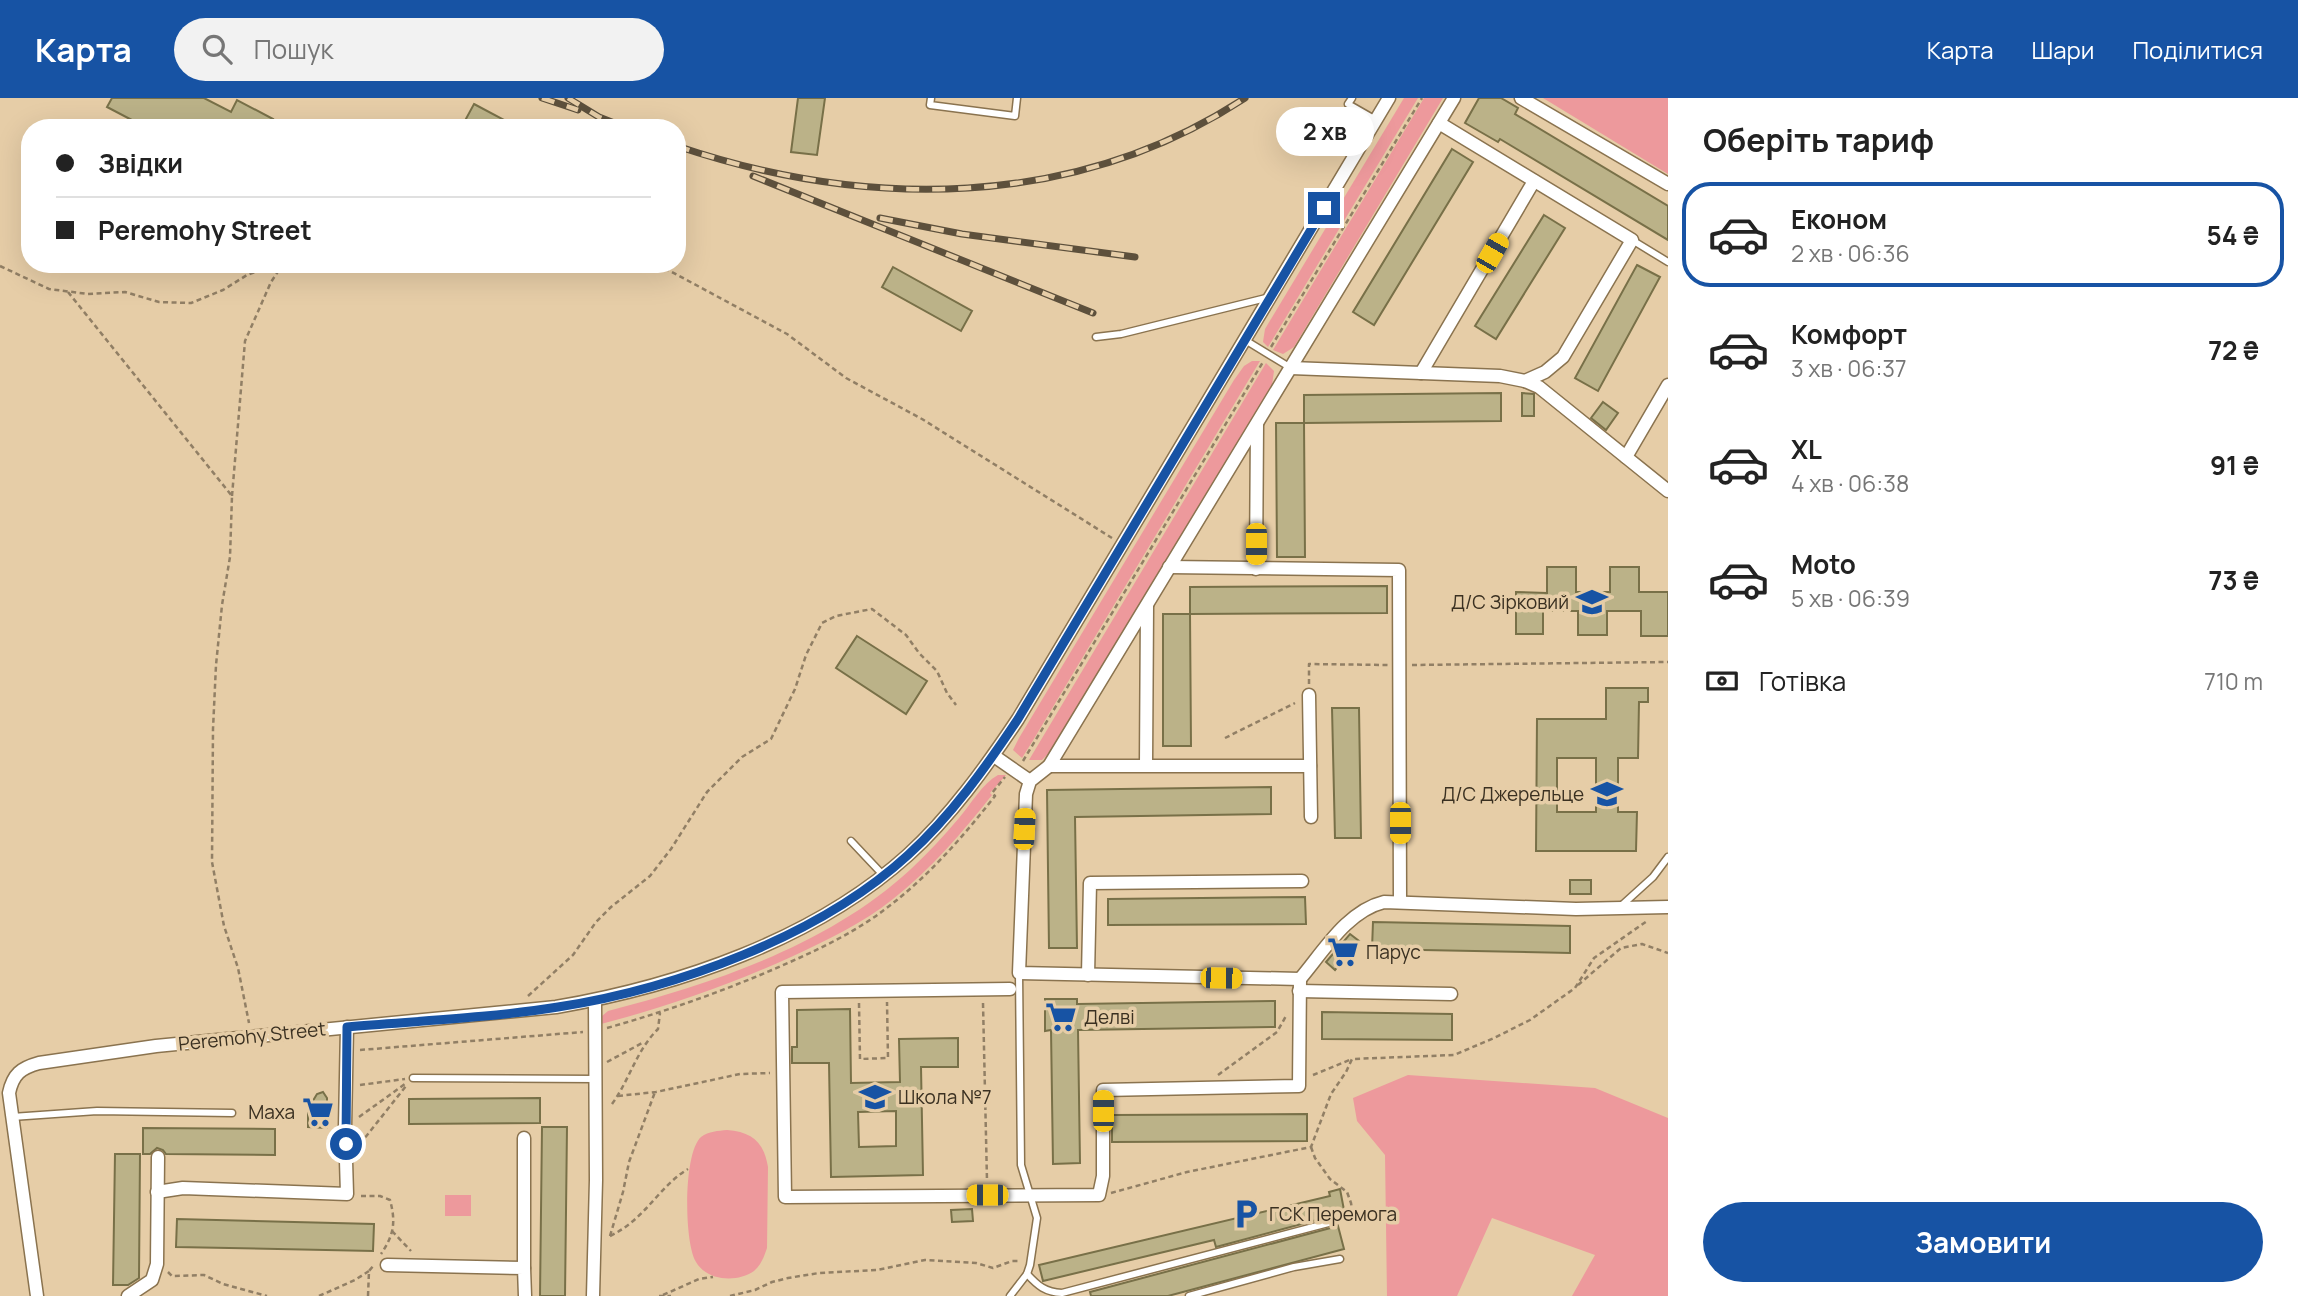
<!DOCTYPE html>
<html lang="uk">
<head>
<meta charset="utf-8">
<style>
	body { margin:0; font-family:Manrope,sans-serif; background:#f2f2f2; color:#222; height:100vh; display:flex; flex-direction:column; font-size:26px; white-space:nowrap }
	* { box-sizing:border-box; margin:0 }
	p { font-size:23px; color:#767676 }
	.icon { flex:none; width:38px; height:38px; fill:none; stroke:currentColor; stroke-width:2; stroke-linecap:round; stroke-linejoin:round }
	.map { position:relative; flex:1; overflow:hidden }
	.details { display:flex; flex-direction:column; background:#fff; width:630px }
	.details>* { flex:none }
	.top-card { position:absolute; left:21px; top:21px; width:665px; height:154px; border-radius:28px; box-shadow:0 7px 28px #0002; display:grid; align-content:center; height:154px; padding:0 35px; background:#fff }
	.end { position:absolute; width:32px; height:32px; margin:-16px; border:9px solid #1753a4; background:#fff; box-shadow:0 0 0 4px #fff }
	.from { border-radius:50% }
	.bubble { position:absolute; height:49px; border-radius:24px; background:#fff; box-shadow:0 7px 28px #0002; font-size:23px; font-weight:700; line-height:49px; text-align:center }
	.car { position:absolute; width:21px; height:42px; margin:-21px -10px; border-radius:9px; box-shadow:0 0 5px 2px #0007; background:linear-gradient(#f5c518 24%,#345 0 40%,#f5c518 0 76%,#345 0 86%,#f5c518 0) }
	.top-card b { display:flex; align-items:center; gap:24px; height:66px; font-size:26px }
	.top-card b+b { border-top:2px solid #e0e0e0 }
	.top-card i { width:18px; height:18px; background:#222 }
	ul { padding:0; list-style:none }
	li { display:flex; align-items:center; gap:21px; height:105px; margin:0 14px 10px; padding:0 21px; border:4px solid transparent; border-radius:28px }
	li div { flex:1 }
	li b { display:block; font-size:26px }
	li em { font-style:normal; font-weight:700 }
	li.current { border-color:#1753a4 }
	li>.icon { width:63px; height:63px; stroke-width:1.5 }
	h2 { padding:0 35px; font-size:32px; line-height:84px }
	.pay { display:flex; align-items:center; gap:18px; height:77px; padding:0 35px; font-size:26px }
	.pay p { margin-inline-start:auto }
	.primary-button { display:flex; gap:14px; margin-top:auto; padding:14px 35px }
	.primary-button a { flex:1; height:80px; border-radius:42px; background:#1753a4; color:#fff; font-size:28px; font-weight:700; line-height:80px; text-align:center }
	header { display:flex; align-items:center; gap:42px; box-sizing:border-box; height:98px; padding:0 35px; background:#1753a4; color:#fff }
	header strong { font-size:33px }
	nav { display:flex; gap:38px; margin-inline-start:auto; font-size:24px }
	.search { width:490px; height:63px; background:#f2f2f2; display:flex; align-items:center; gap:18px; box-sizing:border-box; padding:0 24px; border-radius:38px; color:#767676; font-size:26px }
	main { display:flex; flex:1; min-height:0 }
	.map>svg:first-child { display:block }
	.green { fill:#ed999c }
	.building { fill:#bbb288; stroke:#787048; stroke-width:2; fill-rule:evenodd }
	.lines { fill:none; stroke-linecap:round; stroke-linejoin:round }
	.service-casing { stroke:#8a734f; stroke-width:9 }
	.minor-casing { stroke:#8a734f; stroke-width:15 }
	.path { stroke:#917f65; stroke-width:2.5; stroke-dasharray:5 3.5; stroke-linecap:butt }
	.service { stroke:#fff; stroke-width:6 }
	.minor { stroke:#fff; stroke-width:12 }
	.rail-casing { stroke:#5d503c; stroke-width:7 }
	.rail { stroke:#e6cda7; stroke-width:4.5; stroke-dasharray:13; stroke-linecap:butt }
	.route { stroke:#1753a4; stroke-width:9 }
	.labels { text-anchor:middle; stroke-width:7; stroke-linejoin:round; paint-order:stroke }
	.poi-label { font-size:19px; fill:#3a3021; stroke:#e6cda7; text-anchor:start }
	.street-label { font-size:19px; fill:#3a3021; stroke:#e6cda7 }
</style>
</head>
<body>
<header>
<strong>Карта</strong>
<div class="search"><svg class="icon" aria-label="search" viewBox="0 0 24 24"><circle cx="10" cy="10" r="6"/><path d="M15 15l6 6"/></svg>Пошук</div>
<nav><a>Карта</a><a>Шари</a><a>Поділитися</a></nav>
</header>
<main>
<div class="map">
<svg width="1668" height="1198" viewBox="0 0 1668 1198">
	<rect width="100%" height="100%" fill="#e6cda7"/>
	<g class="green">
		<path d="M1404,0H1418L1268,249L1263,244L1265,231Z"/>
		<path d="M1424,0H1443L1294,249L1283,256L1273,252Z"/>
		<path d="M1543,0H1668V76Z"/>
		<path d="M1252,263H1260L1032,644L1022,660L1013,652L1019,640L1234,282L1244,268Z"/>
		<path d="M1266,265L1274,273L1272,287L1051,653L1042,662H1029Z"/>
		<path d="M998,677H1006L990,695L992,697C962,735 931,771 893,801C862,826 827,842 791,859C729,887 667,909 601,926L602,918L608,913C714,885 829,847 911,771C928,755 944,738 959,720C971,706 982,686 998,677Z"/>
		<path d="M1408,977L1595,990L1668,1020V1198H1572L1595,1157L1492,1120L1457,1198H1387L1385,1057L1357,1023L1353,1000Z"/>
		<path d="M727,1032C752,1034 764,1044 768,1069L767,1150C764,1159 761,1167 754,1173C737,1185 707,1183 696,1164C684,1145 683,1055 701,1039C709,1033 718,1033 727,1032Z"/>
		<rect x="445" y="1097" width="26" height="21"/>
	</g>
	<g class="building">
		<path d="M112,0H204L231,14L237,2L273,21L268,30H147L107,9Z"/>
		<path d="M798,0H825L817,57L791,54Z"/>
		<path d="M1479,0H1501L1518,10L1515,16L1668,108V142L1500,41L1498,44L1465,25Z"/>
		<path d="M474,6L519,30H461Z"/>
		<path d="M1452,51L1473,64L1374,227L1353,214Z"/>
		<path d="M1544,117L1565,130L1496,241L1475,228Z"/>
		<path d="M1637,167L1660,179L1598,293L1575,280Z"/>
		<path d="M893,169L972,213L961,233L882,189Z"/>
		<path d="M1501,295V323L1304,325V297Z"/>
		<path d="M1522,295L1534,296V318H1522Z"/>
		<path d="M1603,304L1618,315L1606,332L1591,320Z"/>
		<path d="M1276,325H1304L1305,459H1277Z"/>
		<path d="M1547,469H1576V494H1610V469H1639V494H1668V538H1641V513H1607V537H1578V513H1543V536H1516V494L1547,495Z"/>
		<path d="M1387,488V515L1190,516V489Z"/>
		<path d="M1163,516H1190L1191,648H1163Z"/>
		<path d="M857,538L927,583L906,616L836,570Z"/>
		<path d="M1606,590H1648V604H1639L1638,660H1618V714H1637L1636,753H1536L1537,621H1606ZM1557,660H1596V714H1557Z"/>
		<path d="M1332,610H1359L1361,740H1335Z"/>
		<path d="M1271,689V716L1075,719L1077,850H1049L1047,692Z"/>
		<rect x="1570" y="782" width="21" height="14"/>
		<path d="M1305,799L1306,826L1108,827V801Z"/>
		<path d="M1373,824L1570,828V855L1372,851Z"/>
		<path d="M1350,836L1359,843L1335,872L1326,864Z"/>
		<path d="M1045,901H1077V906L1275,903V929L1078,932L1080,1065L1053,1066L1051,932L1045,933Z"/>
		<path d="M850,911L851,985L900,984L899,941L958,940V969H921L923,1077L831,1079L829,965H792V949H797V912ZM896,1013V1048L859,1049L858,1014Z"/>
		<path d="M1322,914L1452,916V942L1322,941Z"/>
		<path d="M323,994L327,1000V1030L308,1029V1006H311L317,996Z"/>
		<path d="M540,1000V1025L409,1026V1001Z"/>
		<path d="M1307,1016V1043L1112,1044V1017Z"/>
		<path d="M542,1029H567L565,1198H540Z"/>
		<path d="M143,1030L275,1031V1057L166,1056L163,1052L157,1050L150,1056H143Z"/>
		<path d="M115,1056H140L139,1180L128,1187H113Z"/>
		<path d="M1340,1091L1344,1112L1334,1114L1335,1117L1216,1149L1214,1142L1043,1183L1039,1167L1330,1098L1329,1094Z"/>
		<path d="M972,1111L973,1123L952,1124L951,1112Z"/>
		<path d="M177,1121L374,1126L373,1153L176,1149Z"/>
		<path d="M1338,1128L1344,1151L1168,1198H1091L1090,1194Z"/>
	</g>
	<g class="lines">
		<defs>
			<g id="service">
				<path d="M931,0L930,7L1015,18L1017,0"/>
				<path d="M1352,0L1348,6L1376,22"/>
				<path d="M1632,142L1668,164"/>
				<path d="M1096,239L1121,236L1270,199"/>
				<path d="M1245,242L1291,270"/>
				<path d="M851,743L884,778"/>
				<path d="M1621,808L1653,779L1668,759"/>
				<path d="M413,980L596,981"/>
				<path d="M12,1019L97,1013L232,1015"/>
				<path d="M1027,1176C1038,1188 1045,1194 1062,1195L1336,1123"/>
				<path d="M1010,1198L1027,1176L1030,1167L1037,1120L1021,1067L1019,875"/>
				<path d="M1189,1198L1294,1169L1340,1161"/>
			</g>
			<g id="minor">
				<path d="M1454,0L1049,668L1030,683L1026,696L1019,875L1300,881C1323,854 1347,813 1384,804L1576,811L1668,809"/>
				<path d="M1521,0L1668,86"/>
				<path d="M1439,25L1632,142L1563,259L1545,274L1525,283"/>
				<path d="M1291,270L1500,278L1525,283L1539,289L1668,393"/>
				<path d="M1421,275L1534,83"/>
				<path d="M1626,359L1668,287"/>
				<path d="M1169,469L1399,472L1400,804"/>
				<path d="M1256,471L1257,326"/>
				<path d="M1309,597L1311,719"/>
				<path d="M994,658L1030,683"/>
				<path d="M1146,667L1147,508"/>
				<path d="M1049,668H1310"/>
				<path d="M1088,877L1090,785L1302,783"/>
				<path d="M1010,891L782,894L785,1099L1099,1097L1103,1078V992L1299,988L1300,881"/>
				<path d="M1299,893L1451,896"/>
				<path d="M524,1040V1170"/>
				<path d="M157,1094L183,1090L347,1096L345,1029L347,929"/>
				<path d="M387,1167L524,1170L525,1198"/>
				<path d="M37,1198L9,995C13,976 21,970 39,965L156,948L556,909C678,888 814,842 908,757C950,719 986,669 1018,621L1389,0"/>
				<path d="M128,1198L152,1182L157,1166L158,1059"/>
				<path d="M593,1198L596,1082L595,903"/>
			</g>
		</defs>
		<use href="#service" class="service-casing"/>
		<use href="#minor" class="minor-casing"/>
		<g class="path">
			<path d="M657,166L787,236L846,280L922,321L1112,440"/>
			<path d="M0,168L49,191L88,196L125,194L159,204L191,205L223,192L247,177L278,166"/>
			<path d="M68,194L232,398L230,459L222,507L216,567L213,631L212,764L224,828L238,870L249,925"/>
			<path d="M1271,249L1422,0"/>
			<path d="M232,398L245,243L271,184L283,166"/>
			<path d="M1412,567L1668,564"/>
			<path d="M1309,586V566L1388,567"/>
			<path d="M1225,640L1295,605"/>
			<path d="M1023,663L1263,264"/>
			<path d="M1578,887L1621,850L1642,846L1668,855"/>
			<path d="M528,898L573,857L596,824L611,809L650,778L671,751L707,694L742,659L771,641L795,591L806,557L822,525L836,518L872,511L906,537L919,555L937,573L947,595L956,607"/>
			<path d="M859,905L860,961L888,960L887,904"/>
			<path d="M983,905L987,1083"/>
			<path d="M607,930C664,914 718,895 772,872C811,855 851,837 884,812C927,780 962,740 995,698L992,695L1005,679"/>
			<path d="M360,952L583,934"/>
			<path d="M607,964L644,944"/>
			<path d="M1218,977L1277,934L1286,918"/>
			<path d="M1313,977L1352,961"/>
			<path d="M360,987L405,981"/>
			<path d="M618,998L656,994L740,976L770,975"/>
			<path d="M612,1006C630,981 636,953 658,931L660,915"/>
			<path d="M359,1019L405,986"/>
			<path d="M360,1046L406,988"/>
			<path d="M1311,1049L1315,1060L1330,1081L1347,1094L1351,1105L1353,1118L1345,1120"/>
			<path d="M1111,1095L1187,1074L1311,1049L1331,996L1346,974L1352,961L1454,957L1494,940L1530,922L1575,890L1594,860L1647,823"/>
			<path d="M361,1098H380L390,1102C396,1124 394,1137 381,1156"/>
			<path d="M392,1133L411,1153"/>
			<path d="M610,1138L623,1094L629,1064L655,994"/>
			<path d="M610,1138C646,1121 658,1089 688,1071"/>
			<path d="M168,1174L172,1178L204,1177L223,1186L267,1198"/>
			<path d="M663,1197L699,1181L713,1179"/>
			<path d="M319,1198L355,1182L369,1173"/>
			<path d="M368,1198L369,1173L374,1167"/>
			<path d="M659,1198H671"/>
			<path d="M730,1198L755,1192L772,1184L788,1180L819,1175L877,1172L925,1162L976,1165L993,1170L1012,1163H1020"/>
		</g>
		<use href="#service" class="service"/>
		<use href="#minor" class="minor"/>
		<defs>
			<g id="rail">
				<path d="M542,0L578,12"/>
				<path d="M568,0L599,19L627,30"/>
				<path d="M677,48C866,112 1074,112 1245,0"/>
				<path d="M753,78L1093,215"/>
				<path d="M880,120L962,136L1135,159"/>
			</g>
		</defs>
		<use href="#rail" class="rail-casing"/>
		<use href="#rail" class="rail"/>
	</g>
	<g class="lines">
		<path class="route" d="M346,1046L347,929C417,923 489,920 558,909C675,891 820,838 908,757C951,718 986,669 1018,621L1324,110"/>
	</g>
	<defs>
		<symbol id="school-bare" viewBox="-9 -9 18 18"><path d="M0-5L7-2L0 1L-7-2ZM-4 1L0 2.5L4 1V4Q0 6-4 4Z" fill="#1753a4" stroke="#e6cda7" stroke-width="2.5" paint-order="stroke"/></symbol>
		<symbol id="supermarket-bare" viewBox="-9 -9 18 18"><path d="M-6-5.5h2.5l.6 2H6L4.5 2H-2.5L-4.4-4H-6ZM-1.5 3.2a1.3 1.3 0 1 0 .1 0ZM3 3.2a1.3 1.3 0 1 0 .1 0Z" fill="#1753a4" stroke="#e6cda7" stroke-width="2.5" paint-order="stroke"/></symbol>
		<symbol id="parking-bare" viewBox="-9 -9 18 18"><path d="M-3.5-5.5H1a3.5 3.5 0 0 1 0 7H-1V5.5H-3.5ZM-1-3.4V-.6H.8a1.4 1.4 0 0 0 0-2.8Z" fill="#1753a4" stroke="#e6cda7" stroke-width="2.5" paint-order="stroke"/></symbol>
	</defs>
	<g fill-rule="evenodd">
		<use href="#school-bare" x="1570" y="482" width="44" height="44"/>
		<use href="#school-bare" x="1585" y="674" width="44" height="44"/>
		<use href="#supermarket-bare" x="1321" y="832" width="44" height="44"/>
		<use href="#supermarket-bare" x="1039" y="897" width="44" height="44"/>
		<use href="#school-bare" x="853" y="977" width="44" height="44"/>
		<use href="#supermarket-bare" x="296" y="992" width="44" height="44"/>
		<use href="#parking-bare" x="1224" y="1094" width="44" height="44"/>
	</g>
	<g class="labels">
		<g class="poi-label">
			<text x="1569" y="511" text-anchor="end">Д/С Зірковий</text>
			<text x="1584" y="703" text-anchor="end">Д/С Джерельце</text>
			<text x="1366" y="861">Парус</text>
			<text x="1084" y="926">Делві</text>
			<text x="898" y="1006">Школа №7</text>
			<text x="295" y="1021" text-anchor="end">Маха</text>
			<text x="1269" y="1123">ГСК Перемога</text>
		</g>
		<g class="street-label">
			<text transform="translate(252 938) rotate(-6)" y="7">Peremohy Street</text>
		</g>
	</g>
</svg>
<i class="end from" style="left:346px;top:1046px"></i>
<i class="end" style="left:1324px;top:110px"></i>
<div class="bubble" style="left:1276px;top:9px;width:98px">2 хв</div>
<i class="car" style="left:1492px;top:155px;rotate:30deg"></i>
<i class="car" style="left:1256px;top:446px;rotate:180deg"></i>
<i class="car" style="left:1400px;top:725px;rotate:180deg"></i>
<i class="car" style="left:1024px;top:731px;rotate:3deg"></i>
<i class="car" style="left:1221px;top:880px;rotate:91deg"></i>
<i class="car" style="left:1103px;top:1013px;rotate:0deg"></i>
<i class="car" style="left:987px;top:1097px;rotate:270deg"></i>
<div class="top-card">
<b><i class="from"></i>Звідки</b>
<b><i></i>Peremohy Street</b>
</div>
</div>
<section class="details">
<h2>Оберіть тариф</h2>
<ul>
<li class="current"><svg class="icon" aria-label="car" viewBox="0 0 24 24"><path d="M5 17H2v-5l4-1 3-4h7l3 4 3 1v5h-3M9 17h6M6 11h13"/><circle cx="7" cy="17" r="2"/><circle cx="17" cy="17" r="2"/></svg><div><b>Економ</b><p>2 хв · 06:36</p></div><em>54 ₴</em></li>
<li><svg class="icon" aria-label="car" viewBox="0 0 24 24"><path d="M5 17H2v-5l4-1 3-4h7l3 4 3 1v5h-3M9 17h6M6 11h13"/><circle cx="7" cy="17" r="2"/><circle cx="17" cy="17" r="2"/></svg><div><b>Комфорт</b><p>3 хв · 06:37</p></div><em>72 ₴</em></li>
<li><svg class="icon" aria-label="car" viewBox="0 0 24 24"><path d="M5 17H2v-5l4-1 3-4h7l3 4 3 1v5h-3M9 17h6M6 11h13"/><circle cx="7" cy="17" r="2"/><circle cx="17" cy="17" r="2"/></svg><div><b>XL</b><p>4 хв · 06:38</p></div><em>91 ₴</em></li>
<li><svg class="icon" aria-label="car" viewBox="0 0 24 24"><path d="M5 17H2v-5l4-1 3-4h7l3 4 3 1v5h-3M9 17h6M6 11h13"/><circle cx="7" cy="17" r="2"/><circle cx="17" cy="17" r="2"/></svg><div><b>Moto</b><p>5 хв · 06:39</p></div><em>73 ₴</em></li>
</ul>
<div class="pay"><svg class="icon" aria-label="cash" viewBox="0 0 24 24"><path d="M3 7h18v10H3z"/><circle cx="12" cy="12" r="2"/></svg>Готівка<p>710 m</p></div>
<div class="primary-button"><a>Замовити</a></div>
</section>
</main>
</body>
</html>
